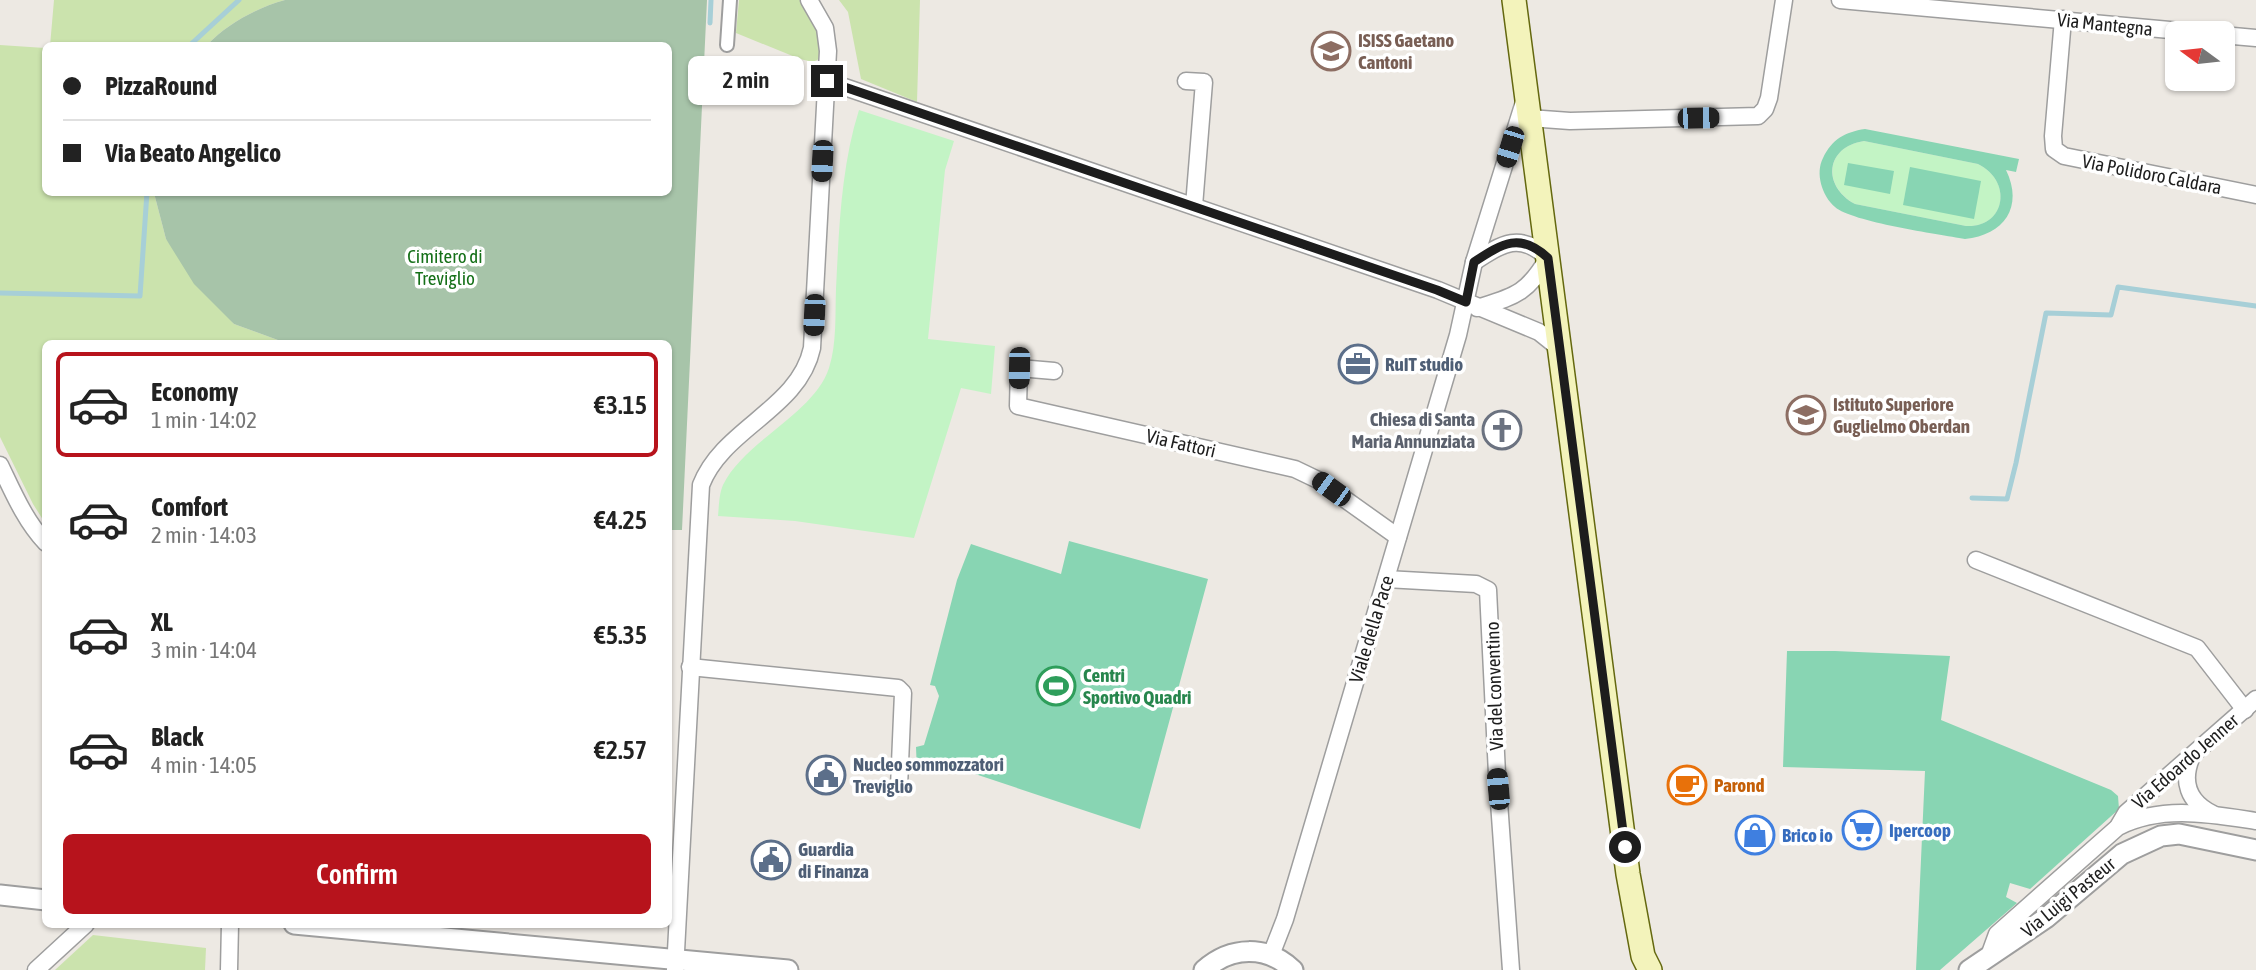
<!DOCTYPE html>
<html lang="en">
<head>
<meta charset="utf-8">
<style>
	body { margin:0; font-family:"Asap Condensed",sans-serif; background:#f2f2f2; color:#222; height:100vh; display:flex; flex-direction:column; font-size:26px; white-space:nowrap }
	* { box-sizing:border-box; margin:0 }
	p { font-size:23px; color:#767676 }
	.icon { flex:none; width:38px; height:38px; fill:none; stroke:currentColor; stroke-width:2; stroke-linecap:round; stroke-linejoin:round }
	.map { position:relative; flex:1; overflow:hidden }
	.panel { position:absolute; left:42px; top:340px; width:630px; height:588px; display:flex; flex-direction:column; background:#fff; border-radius:10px; box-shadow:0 2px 5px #0004 }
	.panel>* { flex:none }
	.banner { position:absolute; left:42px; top:42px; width:630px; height:154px; border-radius:10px; box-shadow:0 2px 5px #0004; display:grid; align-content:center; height:154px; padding:0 21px; background:#fff }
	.needle { width:46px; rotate:285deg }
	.controls { position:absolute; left:2165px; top:21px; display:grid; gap:14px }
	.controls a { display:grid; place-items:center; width:70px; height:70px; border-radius:10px; background:#fff; box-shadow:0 2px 5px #0004; font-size:35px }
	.end { position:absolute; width:32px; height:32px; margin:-16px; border:9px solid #1d1d1d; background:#fff; box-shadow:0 0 0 4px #fff }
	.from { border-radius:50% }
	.bubble { position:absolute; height:49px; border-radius:10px; background:#fff; box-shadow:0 2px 5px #0004; font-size:23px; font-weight:600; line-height:49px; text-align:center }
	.car { position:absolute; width:21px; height:42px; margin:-21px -10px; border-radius:9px; box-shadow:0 0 5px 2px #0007; background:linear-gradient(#222 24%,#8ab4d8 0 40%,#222 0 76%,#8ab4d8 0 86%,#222 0) }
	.banner b { display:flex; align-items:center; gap:24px; height:66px; font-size:26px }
	.banner b+b { border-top:2px solid #e0e0e0 }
	.banner i { width:18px; height:18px; background:#222 }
	ul { padding:12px 0 0; list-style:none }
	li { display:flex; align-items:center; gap:21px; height:105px; margin:0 14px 10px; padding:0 7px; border:4px solid transparent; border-radius:10px }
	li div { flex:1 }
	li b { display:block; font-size:26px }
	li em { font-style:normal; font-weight:600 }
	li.on { border-color:#b7131c }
	li>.icon { width:63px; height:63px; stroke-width:1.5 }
	.button { display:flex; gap:14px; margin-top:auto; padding:14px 21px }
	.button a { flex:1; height:80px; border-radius:10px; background:#b7131c; color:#fff; font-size:28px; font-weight:600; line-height:80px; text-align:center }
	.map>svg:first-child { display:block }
	.grass { fill:#cbe3ad }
	.cemetery { fill:#a7c4a9 }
	.park { fill:#c3f4c5 }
	.pitch { fill:#88d5b3; fill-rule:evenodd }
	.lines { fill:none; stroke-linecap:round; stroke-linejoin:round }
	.stream { stroke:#a7cfd7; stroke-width:5 }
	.pedestrian-casing { stroke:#9e9e9e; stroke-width:16 }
	.minor-casing { stroke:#9e9e9e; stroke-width:19 }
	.tertiary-casing { stroke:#9e9e9e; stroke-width:23 }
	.secondary-casing { stroke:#64680f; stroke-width:26 }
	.pedestrian { stroke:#fff; stroke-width:12 }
	.minor { stroke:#fff; stroke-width:16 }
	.tertiary { stroke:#fff; stroke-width:19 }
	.secondary { stroke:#f3f3bb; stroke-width:23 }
	.route { stroke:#1d1d1d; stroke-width:9 }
	.labels { text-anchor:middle; stroke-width:7; stroke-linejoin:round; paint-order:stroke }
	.street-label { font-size:19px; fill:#1d1d1d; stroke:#fff }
	.education-label { font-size:19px; font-weight:bold; fill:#785e54; stroke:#fff; text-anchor:start }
	.park-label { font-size:19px; fill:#157018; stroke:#fff }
	.service-label { font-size:19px; font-weight:bold; fill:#4e5e75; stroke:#fff; text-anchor:start }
	.worship-label { font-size:19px; font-weight:bold; fill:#5b616d; stroke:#fff; text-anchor:end }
	.leisure-label { font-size:19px; font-weight:bold; fill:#27864d; stroke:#fff; text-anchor:start }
	.food-label { font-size:19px; font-weight:bold; fill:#c56008; stroke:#fff; text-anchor:start }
	.shop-label { font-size:19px; font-weight:bold; fill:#366cbe; stroke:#fff; text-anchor:start }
</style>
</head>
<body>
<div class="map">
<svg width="2256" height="970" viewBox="0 0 2256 970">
	<rect width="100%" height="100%" fill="#ede9e3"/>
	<g class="grass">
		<path d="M54,0H285C256,8 227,24 207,45L50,46Z"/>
		<path d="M739,0H801L818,21L821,58L813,62L800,59L736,33Z"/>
		<path d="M839,0H920L917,102L861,79L848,12Z"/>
		<path d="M0,45L45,48L46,192L154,193L166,239L234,324L286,343H46L45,523L33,504L0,437Z"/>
		<path d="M93,935L206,948L205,970H55Z"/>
	</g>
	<path class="cemetery" d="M285,0H707L682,530H669L668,343H286L234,324L194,284L166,239L154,193L668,192V46L207,45C227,24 256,8 285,0Z"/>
	<g class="park">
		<path d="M859,110L954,141L945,170L928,339L995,346L991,394L961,388L914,538L795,521L718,516C719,506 719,494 723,485C744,441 814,414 829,368C837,343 835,314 836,289C839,229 841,167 859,110Z"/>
		<path d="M1864,141L1978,164C2013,181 2006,228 1966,226L1855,204C1822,186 1825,147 1864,141Z"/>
	</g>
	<g class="pitch">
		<path d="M1865,129L2019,159L2016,172L2006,170C2024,207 2004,235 1965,239C1938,234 1852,222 1835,207C1822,196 1815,173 1823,158C1832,139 1845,132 1865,129ZM1864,141L1978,164C2013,181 2006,228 1966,226L1855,204C1822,186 1825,147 1864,141Z"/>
		<path d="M1848,163L1894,171L1890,194L1844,185Z"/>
		<path d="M1910,167L1981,181L1974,219L1903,205Z"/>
		<path d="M1069,541L1208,579L1140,829L960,769L917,772L916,747L924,745L939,696L935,686L930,685L957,580L971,544L1061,574Z"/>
		<path d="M1787,651H1835L1950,656L1941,720L2111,790L2118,796L2119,809L2030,889L2010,883L2006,897L2017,903L1940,970H1916L1925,771L1783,767Z"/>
	</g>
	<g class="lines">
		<g class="stream">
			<path d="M710,23L711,0"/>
			<path d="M189,46L239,0"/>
			<path d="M0,293L140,296L147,192"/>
			<path d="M1972,498L2007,499L2016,463L2046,313L2111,315L2118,287L2256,306"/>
		</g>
		<defs>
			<path id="pedestrian" d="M727,45L730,0"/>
			<g id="minor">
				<path d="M1840,0L2203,33"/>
				<path d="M2063,19L2053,136L2054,149L2064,156L2256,195"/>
				<path d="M2222,35L2256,38"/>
				<path d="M827,81L1438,290L1539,332L1559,348"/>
				<path d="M1186,81L1204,82L1194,206"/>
				<path d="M1529,118L1570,121L1758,116L1765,109L1769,98L1784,0"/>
				<path d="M1474,262C1503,243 1520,232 1548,258C1527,294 1515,296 1477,308"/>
				<path d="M1054,371L1019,368L1018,406L1295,469L1318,480L1398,537"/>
				<path d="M0,465C13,492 25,521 46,543"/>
				<path d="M1976,560L2197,648L2245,710"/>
				<path d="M1386,579L1476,584L1488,590L1497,774L1511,970"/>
				<path d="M690,667L898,688L903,693L899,787"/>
				<path d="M2192,756C2181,781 2188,802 2213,814"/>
				<path d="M2119,825L2126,813L2256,699"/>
				<path d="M1271,955L1285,919L1458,335L1474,262L1524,102"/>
				<path d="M1989,956L1997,934L2118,827C2162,805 2209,814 2256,821"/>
				<path d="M36,970L86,924"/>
				<path d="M229,970L230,924"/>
				<path d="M675,970L701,485C723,428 799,409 812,348L828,51L825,28L809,0"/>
			</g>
			<g id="tertiary">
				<path d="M0,895L46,900"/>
				<path d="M294,924L788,970"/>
				<path d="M1204,970C1231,946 1267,945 1293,970"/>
				<path d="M1969,970L2046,918L2122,854L2161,836L2179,834L2256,850"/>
			</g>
			<path id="secondary" d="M1514,0L1628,874L1643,956L1650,970"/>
		</defs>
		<use href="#pedestrian" class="pedestrian-casing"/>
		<use href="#minor" class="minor-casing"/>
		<use href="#tertiary" class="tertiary-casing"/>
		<use href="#secondary" class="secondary-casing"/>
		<use href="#pedestrian" class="pedestrian"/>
		<use href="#minor" class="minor"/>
		<use href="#tertiary" class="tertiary"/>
		<use href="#secondary" class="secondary"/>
	</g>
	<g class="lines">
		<path class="route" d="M827,81L1437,290L1466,302L1474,262C1503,243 1520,232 1548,258L1625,847"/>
	</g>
	<defs>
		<symbol id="school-ring" viewBox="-11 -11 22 22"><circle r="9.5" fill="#fff" stroke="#8d6e63" stroke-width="1.5"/><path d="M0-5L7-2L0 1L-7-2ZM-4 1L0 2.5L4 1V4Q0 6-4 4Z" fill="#8d6e63"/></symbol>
		<symbol id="office-ring" viewBox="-11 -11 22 22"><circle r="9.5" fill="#fff" stroke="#5c6f8a" stroke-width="1.5"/><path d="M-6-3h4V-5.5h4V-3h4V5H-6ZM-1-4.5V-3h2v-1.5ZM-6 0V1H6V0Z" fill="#5c6f8a"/></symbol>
		<symbol id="church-ring" viewBox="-11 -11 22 22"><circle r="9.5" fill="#fff" stroke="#6b7280" stroke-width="1.5"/><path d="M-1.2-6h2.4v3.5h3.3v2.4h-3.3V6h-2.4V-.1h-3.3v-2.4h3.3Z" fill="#6b7280"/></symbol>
		<symbol id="stadium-ring" viewBox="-11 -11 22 22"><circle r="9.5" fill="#fff" stroke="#2e9e5b" stroke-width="1.5"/><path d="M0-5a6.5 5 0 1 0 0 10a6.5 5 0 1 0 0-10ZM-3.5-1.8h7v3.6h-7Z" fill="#2e9e5b"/></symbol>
		<symbol id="civic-ring" viewBox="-11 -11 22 22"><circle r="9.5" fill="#fff" stroke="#5c6f8a" stroke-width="1.5"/><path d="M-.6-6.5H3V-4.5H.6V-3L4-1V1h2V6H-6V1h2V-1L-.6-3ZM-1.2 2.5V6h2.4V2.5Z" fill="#5c6f8a"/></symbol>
		<symbol id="cafe-ring" viewBox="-11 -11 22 22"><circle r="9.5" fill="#fff" stroke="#e8710a" stroke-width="1.5"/><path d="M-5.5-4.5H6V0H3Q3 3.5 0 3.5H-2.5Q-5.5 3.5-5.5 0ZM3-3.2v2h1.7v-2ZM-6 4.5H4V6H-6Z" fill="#e8710a"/></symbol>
		<symbol id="supermarket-ring" viewBox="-11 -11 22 22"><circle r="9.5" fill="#fff" stroke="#3f7fe0" stroke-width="1.5"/><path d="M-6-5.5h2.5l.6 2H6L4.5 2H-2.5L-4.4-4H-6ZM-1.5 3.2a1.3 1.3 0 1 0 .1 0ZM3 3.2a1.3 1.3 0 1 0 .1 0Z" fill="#3f7fe0"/></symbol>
		<symbol id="shop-ring" viewBox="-11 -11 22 22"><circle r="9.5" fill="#fff" stroke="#3f7fe0" stroke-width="1.5"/><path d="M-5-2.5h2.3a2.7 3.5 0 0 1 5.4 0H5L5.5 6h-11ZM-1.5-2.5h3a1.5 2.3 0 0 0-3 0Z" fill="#3f7fe0"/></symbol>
	</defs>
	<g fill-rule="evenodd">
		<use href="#school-ring" x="1309" y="29" width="44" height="44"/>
		<use href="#office-ring" x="1336" y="342" width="44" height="44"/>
		<use href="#school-ring" x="1784" y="393" width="44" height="44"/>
		<use href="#church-ring" x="1480" y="408" width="44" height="44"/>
		<use href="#stadium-ring" x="1034" y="664" width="44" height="44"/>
		<use href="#civic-ring" x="804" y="753" width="44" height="44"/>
		<use href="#cafe-ring" x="1665" y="763" width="44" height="44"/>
		<use href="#supermarket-ring" x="1840" y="808" width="44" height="44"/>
		<use href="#shop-ring" x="1733" y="813" width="44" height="44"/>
		<use href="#civic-ring" x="749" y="838" width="44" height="44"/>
	</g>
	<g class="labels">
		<g class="street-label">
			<text transform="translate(2105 24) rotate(6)" y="7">Via Mantegna</text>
			<text transform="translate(2152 174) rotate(11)" y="7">Via Polidoro Caldara</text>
			<text transform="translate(1181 443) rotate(13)" y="7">Via Fattori</text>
			<text transform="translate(1371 629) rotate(-73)" y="7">Viale della Pace</text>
			<text transform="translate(1494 686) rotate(-92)" y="7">Via del conventino</text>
			<text transform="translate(2185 761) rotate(-41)" y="7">Via Edoardo Jenner</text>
			<text transform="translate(2068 897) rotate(-39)" y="7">Via Luigi Pasteur</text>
		</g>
		<g class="education-label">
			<text x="1358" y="47">ISISS Gaetano<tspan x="1358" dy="22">Cantoni</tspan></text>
			<text x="1833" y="411">Istituto Superiore<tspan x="1833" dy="22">Guglielmo Oberdan</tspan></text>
		</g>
		<g class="park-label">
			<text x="445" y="263">Cimitero di<tspan x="445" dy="22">Treviglio</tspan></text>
		</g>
		<g class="service-label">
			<text x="1385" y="371">RuIT studio</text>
			<text x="853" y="771">Nucleo sommozzatori<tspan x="853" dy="22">Treviglio</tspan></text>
			<text x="798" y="856">Guardia<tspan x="798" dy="22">di Finanza</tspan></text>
		</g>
		<g class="worship-label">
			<text x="1475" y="426">Chiesa di Santa<tspan x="1475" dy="22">Maria Annunziata</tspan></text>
		</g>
		<g class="leisure-label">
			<text x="1083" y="682">Centri<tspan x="1083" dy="22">Sportivo Quadri</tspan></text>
		</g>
		<g class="food-label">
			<text x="1714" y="792">Parond</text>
		</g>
		<g class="shop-label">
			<text x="1889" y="837">Ipercoop</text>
			<text x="1782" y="842">Brico io</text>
		</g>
	</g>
</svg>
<div class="controls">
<a><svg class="needle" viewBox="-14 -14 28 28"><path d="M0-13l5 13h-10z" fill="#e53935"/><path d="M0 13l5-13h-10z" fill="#767676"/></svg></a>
</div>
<i class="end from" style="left:1625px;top:847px"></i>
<i class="end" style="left:827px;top:81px"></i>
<div class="bubble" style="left:688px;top:56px;width:116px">2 min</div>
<i class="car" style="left:1698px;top:118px;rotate:89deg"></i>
<i class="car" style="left:1510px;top:147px;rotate:197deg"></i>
<i class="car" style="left:822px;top:161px;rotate:183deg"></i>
<i class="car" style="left:814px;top:315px;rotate:183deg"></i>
<i class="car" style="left:1019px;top:368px;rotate:181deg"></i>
<i class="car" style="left:1331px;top:489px;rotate:306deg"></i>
<i class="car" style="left:1498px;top:789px;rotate:355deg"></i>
<div class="banner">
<b><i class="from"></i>PizzaRound</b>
<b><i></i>Via Beato Angelico</b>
</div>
<section class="panel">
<ul>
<li class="on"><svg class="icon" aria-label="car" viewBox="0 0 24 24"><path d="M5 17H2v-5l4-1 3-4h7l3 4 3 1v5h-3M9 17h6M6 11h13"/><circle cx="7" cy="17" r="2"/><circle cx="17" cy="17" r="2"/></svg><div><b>Economy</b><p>1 min · 14:02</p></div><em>€3.15</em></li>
<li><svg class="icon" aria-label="car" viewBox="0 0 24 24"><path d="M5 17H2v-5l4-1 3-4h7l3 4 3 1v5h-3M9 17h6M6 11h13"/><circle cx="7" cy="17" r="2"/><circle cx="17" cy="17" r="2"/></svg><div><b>Comfort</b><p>2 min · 14:03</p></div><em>€4.25</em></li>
<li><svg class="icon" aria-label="car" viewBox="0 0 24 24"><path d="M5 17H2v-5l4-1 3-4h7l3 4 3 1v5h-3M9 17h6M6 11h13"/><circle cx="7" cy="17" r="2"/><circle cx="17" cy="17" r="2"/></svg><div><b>XL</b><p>3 min · 14:04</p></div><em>€5.35</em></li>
<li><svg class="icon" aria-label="car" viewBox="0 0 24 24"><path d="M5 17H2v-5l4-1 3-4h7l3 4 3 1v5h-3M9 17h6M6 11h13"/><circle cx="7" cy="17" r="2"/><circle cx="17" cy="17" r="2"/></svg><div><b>Black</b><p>4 min · 14:05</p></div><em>€2.57</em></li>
</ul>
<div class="button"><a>Confirm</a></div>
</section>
</div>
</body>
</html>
